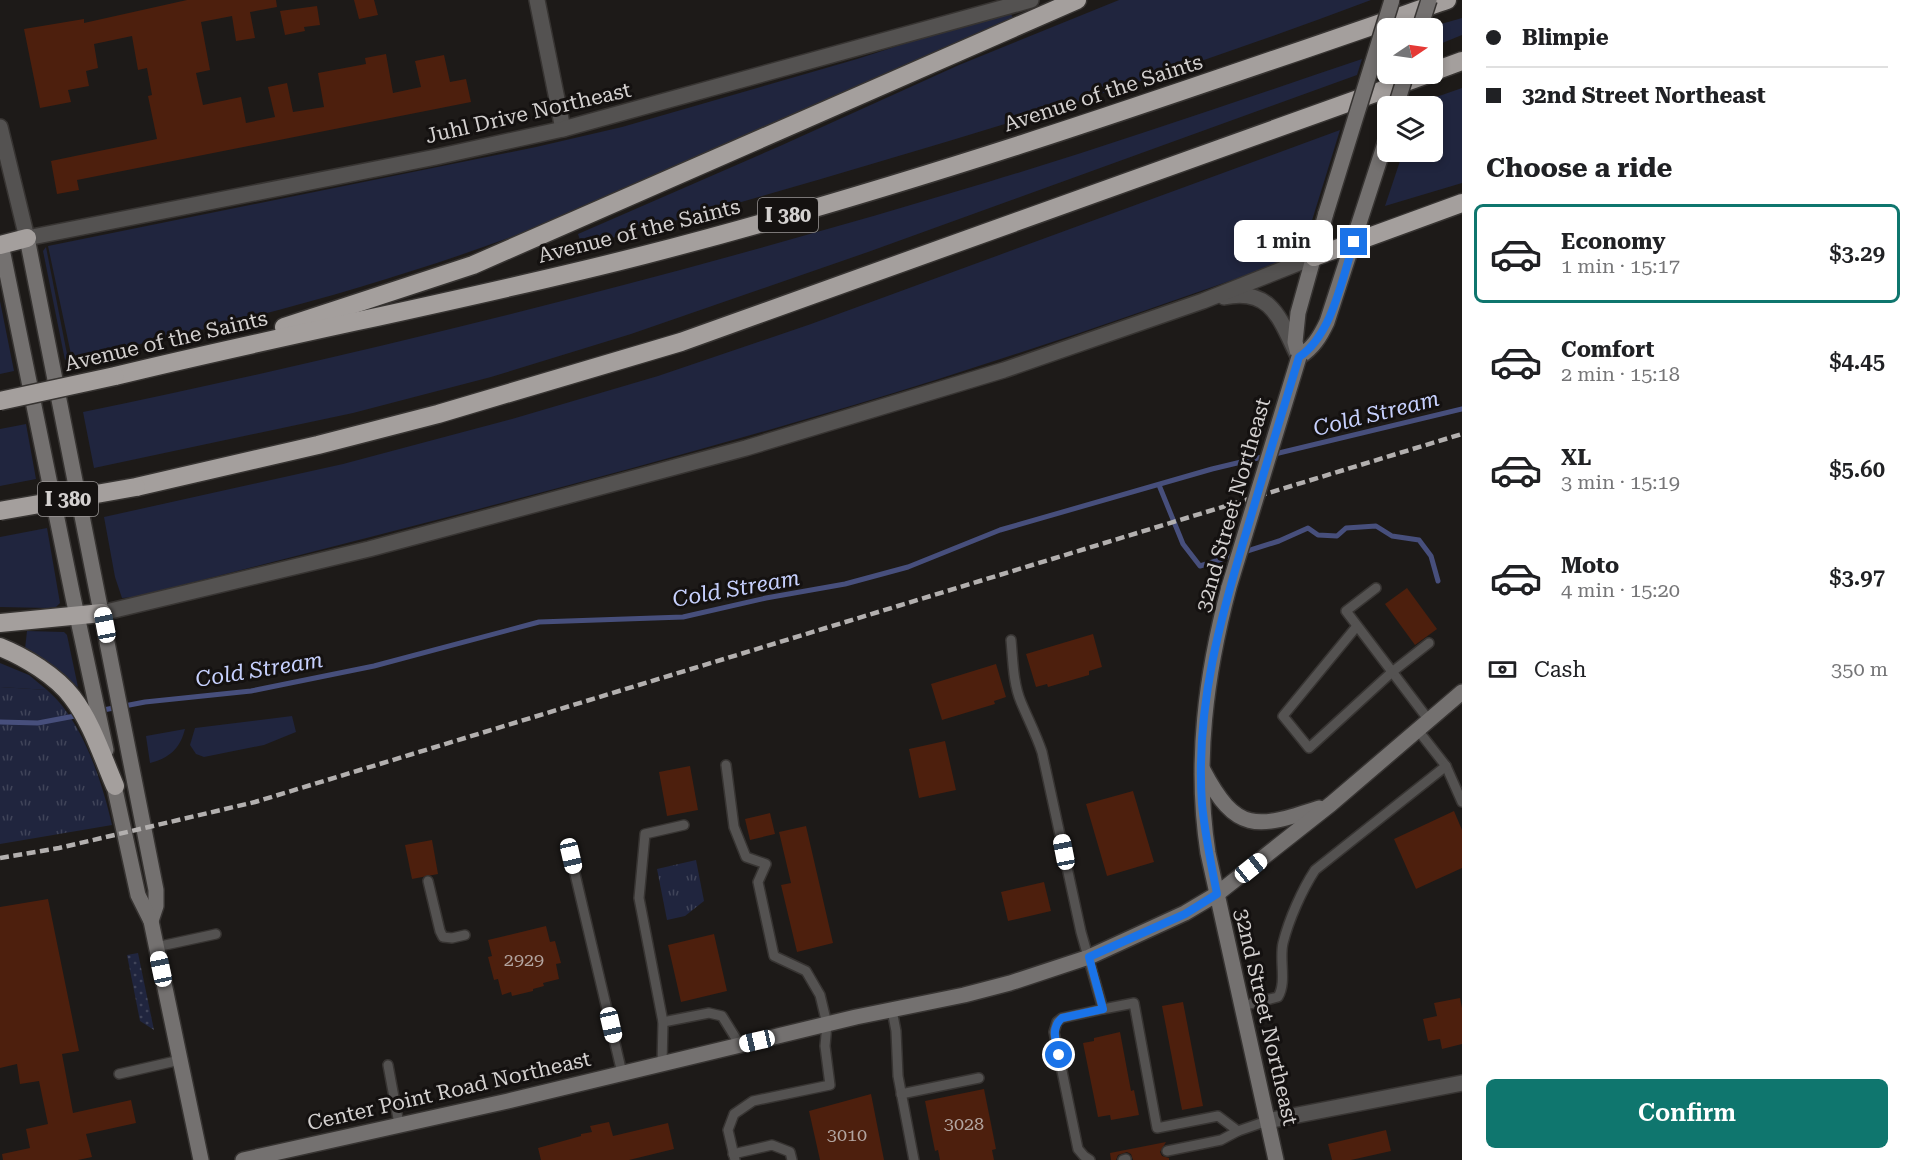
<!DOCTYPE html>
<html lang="en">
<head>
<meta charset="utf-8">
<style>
	body { margin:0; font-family:"Roboto Serif",serif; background:#f2f2f2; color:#202124; height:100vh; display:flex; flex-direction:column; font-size:22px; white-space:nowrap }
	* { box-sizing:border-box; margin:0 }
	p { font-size:20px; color:#757577 }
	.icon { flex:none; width:33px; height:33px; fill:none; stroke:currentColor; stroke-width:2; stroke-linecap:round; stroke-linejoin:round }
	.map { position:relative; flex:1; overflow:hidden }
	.drawer { display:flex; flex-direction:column; background:#fff; width:450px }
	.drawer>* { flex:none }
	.top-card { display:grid; align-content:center; height:132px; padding:0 24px; background:#fff }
	.needle { width:39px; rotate:77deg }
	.buttons { position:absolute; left:1377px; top:18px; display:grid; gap:12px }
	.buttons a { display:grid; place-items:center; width:66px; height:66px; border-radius:9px; background:#fff; box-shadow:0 3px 9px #0003; font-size:30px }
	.end { position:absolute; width:27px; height:27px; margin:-14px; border:8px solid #1a73e8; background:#fff; box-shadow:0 0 0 3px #fff }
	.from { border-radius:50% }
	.bubble { position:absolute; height:42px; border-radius:9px; background:#fff; box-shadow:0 3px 9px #0003; font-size:20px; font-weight:600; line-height:42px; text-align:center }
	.car { position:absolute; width:18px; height:36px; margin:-18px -9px; border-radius:8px; box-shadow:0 0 4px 2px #0007; background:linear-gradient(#fff 24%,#345 0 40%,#fff 0 76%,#345 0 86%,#fff 0) }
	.top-card b { display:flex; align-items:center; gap:21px; height:57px; font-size:22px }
	.top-card b+b { border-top:2px solid #e0e0e0 }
	.top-card i { width:15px; height:15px; background:#202124 }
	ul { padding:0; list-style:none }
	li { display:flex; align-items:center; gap:18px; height:99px; margin:0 12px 9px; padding:0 12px; border:3px solid transparent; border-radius:9px }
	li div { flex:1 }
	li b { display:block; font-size:22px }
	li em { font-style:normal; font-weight:600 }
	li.selected { border-color:#0f766e }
	li>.icon { width:54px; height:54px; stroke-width:1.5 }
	h2 { padding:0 24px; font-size:27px; line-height:72px }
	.pay { display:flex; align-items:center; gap:15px; height:66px; padding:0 24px; font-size:22px }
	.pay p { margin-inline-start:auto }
	.cta { display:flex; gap:12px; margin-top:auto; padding:12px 24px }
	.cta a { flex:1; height:69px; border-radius:9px; background:#0f766e; color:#fff; font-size:24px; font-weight:600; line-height:69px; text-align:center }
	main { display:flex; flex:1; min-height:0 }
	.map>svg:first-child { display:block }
	.grass { fill:#20253e }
	.park { fill:url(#park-tufts) }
	.garden { fill:url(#garden-dots) }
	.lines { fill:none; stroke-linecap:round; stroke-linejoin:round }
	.stream { stroke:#474f7c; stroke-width:5 }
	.building { fill:#4d1f0d }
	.service-casing { stroke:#373432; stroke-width:12 }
	.minor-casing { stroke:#373432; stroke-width:18 }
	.tertiary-casing { stroke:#373432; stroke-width:18 }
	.secondary-casing { stroke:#373432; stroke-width:18 }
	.motorway-casing { stroke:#373432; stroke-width:21 }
	.service { stroke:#545251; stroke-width:9 }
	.minor { stroke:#545251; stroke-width:15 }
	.tertiary { stroke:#545251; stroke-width:15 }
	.secondary { stroke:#747170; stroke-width:15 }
	.motorway { stroke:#a49f9d; stroke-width:18 }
	.rail { stroke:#b3b0af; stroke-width:4.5; stroke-dasharray:9 4.5; stroke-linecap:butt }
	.secondary-bridge-casing { stroke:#373432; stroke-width:18; stroke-linecap:butt }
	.motorway-bridge-casing { stroke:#373432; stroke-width:21; stroke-linecap:butt }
	.secondary-bridge { stroke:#747170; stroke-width:15 }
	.motorway-bridge { stroke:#a49f9d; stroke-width:18 }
	.route { stroke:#1a73e8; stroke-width:8 }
	.labels { text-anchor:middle; stroke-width:6; stroke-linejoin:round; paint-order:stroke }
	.number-label { font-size:18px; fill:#b2a49f }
	.shield { fill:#141110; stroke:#9a9796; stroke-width:1.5 }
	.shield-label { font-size:20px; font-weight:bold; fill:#d4d1d0 }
	.street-label { font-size:21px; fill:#d4d1d0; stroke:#141110 }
	.water-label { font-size:22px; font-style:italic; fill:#c7d1fe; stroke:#141110 }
</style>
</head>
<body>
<main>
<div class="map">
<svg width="1462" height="1160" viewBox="0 0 1462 1160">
	<defs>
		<pattern id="park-tufts" width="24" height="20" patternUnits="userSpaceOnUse" patternTransform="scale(1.5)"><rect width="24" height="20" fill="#20253e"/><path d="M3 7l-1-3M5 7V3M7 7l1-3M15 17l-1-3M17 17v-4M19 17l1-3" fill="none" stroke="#404459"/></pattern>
		<pattern id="garden-dots" width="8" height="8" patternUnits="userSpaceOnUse" patternTransform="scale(1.5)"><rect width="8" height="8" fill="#20253e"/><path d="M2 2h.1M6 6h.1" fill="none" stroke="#404459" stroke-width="1.8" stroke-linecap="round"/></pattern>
	</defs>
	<rect width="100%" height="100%" fill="#1d1a18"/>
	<g class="grass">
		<path d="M1119,0H1371C1208,62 1042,114 875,163C777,192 680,220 582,246L578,234L780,146L959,65Z"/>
		<path d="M1009,10L1013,18L528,231C380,286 226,327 72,359L48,246L536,147L622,127L857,59Z"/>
		<path d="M1462,18V35L1435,46L1441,24Z"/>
		<path d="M1362,59L1357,75L868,252L631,334L491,377L353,413L94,468L83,412C388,349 690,272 988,182C1114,144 1238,101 1362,59Z"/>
		<path d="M1462,88V183L1385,206L1403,152H1432V106H1418L1419,103Z"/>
		<path d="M1340,130L1301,256C1153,308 1005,360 854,405C616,476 375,536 134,597L122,598L115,577L104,517L343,464L512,419L658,376L811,324Z"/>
		<path d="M46,247L68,359L65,360L43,251Z"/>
		<path d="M0,301L14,371L0,374Z"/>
		<path d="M26,424L36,479L0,486V429Z"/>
		<path d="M47,528L60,603L56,607L49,608L0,607V537Z"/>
		<path d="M27,631L64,632L67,635L78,687L25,649Z"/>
		<path d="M0,663L29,675L47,690L0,687Z"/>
		<path d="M292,716L296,732L264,745L204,757L196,754L190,745L195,728Z"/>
		<path d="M185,729C180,749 169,758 150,763L146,736Z"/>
	</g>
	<g class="park">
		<path d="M0,687L47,690C82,720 102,781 112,825L0,844Z"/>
		<path d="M696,860L704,901L685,916L667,920L657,869Z"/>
	</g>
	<path class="garden" d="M138,953L154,1030L140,1021L127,955Z"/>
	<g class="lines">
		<g class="stream">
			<path d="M1159,485L1183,544L1200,566L1279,541L1308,528L1318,535L1337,536L1346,528L1376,526L1392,536L1419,540L1431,556L1438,581"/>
			<path d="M98,711L145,702L251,691L374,666L539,622L683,617L766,598L845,584L908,567L1000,530L1212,469L1462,409"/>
			<path d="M0,722L38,723L80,715"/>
		</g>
	</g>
	<g class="building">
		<path d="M187,0H276L277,7L250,12L255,38L236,41L232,16L201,22L210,70L196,73L203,105L241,97L246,123L275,117L268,87L287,83L293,112L324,107L318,73L366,64L365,58L386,54L393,93L421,87L415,61L444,55L450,82L466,79L471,102L77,180L79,190L57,194L51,161L157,139L148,96L152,95L147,68L138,70L132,36L94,44L98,68L86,71L89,86L68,90L71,102L40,108L24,29L84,19V23Z"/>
		<path d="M354,0H374L378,15L359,19Z"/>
		<path d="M317,6L320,25L304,27L305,31L285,35L280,11Z"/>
		<path d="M1407,588L1437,629L1415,645L1385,604Z"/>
		<path d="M1093,634L1102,667L1089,671V675L1048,687L1047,684L1036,687L1026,654Z"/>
		<path d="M996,664L1006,697L994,701L995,704L942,720L931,684Z"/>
		<path d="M945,741L956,790L919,798L909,749Z"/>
		<path d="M690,766L698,810L667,816L659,772Z"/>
		<path d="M1133,791L1154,862L1107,876L1086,804Z"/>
		<path d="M1454,811L1462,830V868L1416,889L1394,839Z"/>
		<path d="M770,813L775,834L750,840L745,819Z"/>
		<path d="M806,826L833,943L797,952L781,885L791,883L779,832Z"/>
		<path d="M432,840L438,874L412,879L405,845Z"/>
		<path d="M1044,882L1051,911L1008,921L1001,892Z"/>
		<path d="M48,899L79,1051L62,1054L73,1113L131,1100L136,1123L86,1134L92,1157L78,1160H3L2,1154L30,1148L26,1129L48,1124L39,1081L20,1084L17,1064L0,1068V907Z"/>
		<path d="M546,926L550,942L555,941L561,963L556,964L559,979L543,983L544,986L533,989V991L512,996L511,992L502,995L498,979L494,980L488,957L492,956L488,940Z"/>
		<path d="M714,934L727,991L681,1002L668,945Z"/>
		<path d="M1460,998L1462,1008V1044L1442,1049L1440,1039L1428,1041L1423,1019L1437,1016L1434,1003Z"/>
		<path d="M1183,1002L1203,1106L1182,1110L1162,1006Z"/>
		<path d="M1120,1032L1131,1091L1134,1090L1139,1115L1111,1120L1110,1115L1098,1117L1083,1043L1094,1041V1038Z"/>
		<path d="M984,1089L996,1149L992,1150L994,1160H940L938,1150L935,1151L925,1101Z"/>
		<path d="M871,1094L884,1160H820L809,1111Z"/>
		<path d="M609,1122L613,1136L668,1123L674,1149L629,1160H541L538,1148L581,1136V1134L592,1132L590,1126Z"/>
		<path d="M1386,1130L1391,1151L1351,1160H1332L1328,1144Z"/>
		<path d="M1166,1142L1160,1152L1162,1156L1169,1158V1160H1133L1131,1154L1127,1152L1118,1155L1116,1160H1111L1110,1153Z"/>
	</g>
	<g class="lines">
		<defs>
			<g id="service">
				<path d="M1376,588L1346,611L1428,719"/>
				<path d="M1357,626L1283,716L1309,748L1392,672L1429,643"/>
				<path d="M1011,640C1013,661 1013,683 1021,702C1028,719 1036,734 1042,752L1081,932L1103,1009L1062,1018L1057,1022L1054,1032L1078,1149L1084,1156L1090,1160"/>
				<path d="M1417,729L1446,766L1462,802"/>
				<path d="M726,765L734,827L746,857L766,864L758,882L774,956L806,971L820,995L827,1024L825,1046L830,1085L753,1101L734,1114L728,1130L735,1160"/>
				<path d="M571,857L622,1073"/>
				<path d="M428,881L440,931L443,937L452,938L465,935"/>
				<path d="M156,947L216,934"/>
				<path d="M1242,1006L1278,997C1287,982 1279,960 1283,943C1289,919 1302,890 1315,870L1446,766"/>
				<path d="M1103,1009L1134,1003L1157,1128L1218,1116L1238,1131"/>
				<path d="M892,1010L896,1031L898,1076L914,1160"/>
				<path d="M663,1022L709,1013L722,1016L740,1045"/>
				<path d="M662,1064L663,1022L639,898L645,834L684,825"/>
				<path d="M388,1065L399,1124"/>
				<path d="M119,1074L180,1060"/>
				<path d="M901,1094L979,1078"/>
				<path d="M1167,1151L1221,1140L1238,1131L1267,1121"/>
				<path d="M733,1154L772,1145L790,1152L792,1160"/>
				<path d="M1123,1160L1126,1159"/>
			</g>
			<g id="minor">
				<path d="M537,0L563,129"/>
				<path d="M1267,1121L1462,1083"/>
			</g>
			<g id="tertiary">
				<path d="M0,127L27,238L436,157L563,129L1031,0"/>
				<path d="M1224,297C1271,287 1280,319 1297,354"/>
				<path d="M102,613L369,549L746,448L1004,370L1203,301L1314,257"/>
			</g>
			<g id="secondary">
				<path d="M1326,213L1298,313L1295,342L1299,357C1313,348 1320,337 1327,322L1388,134"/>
				<path d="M27,238L156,890V906L151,921"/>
				<path d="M1,244L73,597L106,750"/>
				<path d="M1229,587C1206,674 1194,763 1208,853L1276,1160"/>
				<path d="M1203,770C1236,833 1256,829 1319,808"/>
				<path d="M112,776L138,895L151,921L201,1160"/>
				<path d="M243,1160L508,1101L856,1017L964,995L1010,983L1089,957L1185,913L1217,894L1331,804L1462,692"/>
			</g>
			<g id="motorway">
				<path d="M1432,72L1462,61"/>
				<path d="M0,245L27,238"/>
				<path d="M1314,257L1462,203"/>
				<path d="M284,327L473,265L1077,0"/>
				<path d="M115,376C291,333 469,300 644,255C916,185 1181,92 1447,0"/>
				<path d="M136,487L318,445L438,414L681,342L1428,74"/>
				<path d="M0,623L102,613"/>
				<path d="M0,647C25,657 56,676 72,697C92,723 102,756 115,786"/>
			</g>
		</defs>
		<use href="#service" class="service-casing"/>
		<use href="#minor" class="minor-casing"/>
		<use href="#tertiary" class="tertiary-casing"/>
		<use href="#secondary" class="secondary-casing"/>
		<use href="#motorway" class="motorway-casing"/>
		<use href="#service" class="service"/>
		<use href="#minor" class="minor"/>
		<use href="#tertiary" class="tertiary"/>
		<use href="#secondary" class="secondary"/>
		<use href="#motorway" class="motorway"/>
		<path class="rail" d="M0,858L59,848L255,802L1462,434"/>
		<defs>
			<g id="secondary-bridge">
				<path d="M1420,28L1429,0"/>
				<path d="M1396,106L1406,74"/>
				<path d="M1326,213L1392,0"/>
				<path d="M1229,587L1299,357"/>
			</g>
			<g id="motorway-bridge">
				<path d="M0,401L115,376"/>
				<path d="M0,511L136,487"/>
			</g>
		</defs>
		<use href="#secondary-bridge" class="secondary-bridge-casing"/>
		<use href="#motorway-bridge" class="motorway-bridge-casing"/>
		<use href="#secondary-bridge" class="secondary-bridge"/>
		<use href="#motorway-bridge" class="motorway-bridge"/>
	</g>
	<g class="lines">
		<path class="route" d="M1059,1055C1056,1042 1050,1028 1062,1018L1103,1009L1089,957L1185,914L1217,894C1211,864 1205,835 1202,804C1195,707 1221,615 1249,523C1265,468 1282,413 1299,357C1332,335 1342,279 1354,242"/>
	</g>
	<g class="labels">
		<g class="number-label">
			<text x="524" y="966">2929</text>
			<text x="964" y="1130">3028</text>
			<text x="847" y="1141">3010</text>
		</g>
		<g class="shield">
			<rect x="758" y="198" width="60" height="34" rx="4.5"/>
			<rect x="38" y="482" width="60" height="34" rx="4.5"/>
		</g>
		<g class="shield-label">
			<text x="788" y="222">I 380</text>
			<text x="68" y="506">I 380</text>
		</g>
		<g class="street-label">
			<text transform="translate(1103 93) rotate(-18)" y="7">Avenue of the Saints</text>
			<text transform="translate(528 113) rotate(-13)" y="7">Juhl Drive Northeast</text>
			<text transform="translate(639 231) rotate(-14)" y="7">Avenue of the Saints</text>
			<text transform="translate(166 341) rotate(-13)" y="7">Avenue of the Saints</text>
			<text transform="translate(1233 505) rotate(-74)" y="7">32nd Street Northeast</text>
			<text transform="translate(1266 1017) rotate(77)" y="7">32nd Street Northeast</text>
			<text transform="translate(449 1091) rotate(-13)" y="7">Center Point Road Northeast</text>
		</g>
		<g class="water-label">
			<text transform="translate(1376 413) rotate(-14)" y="8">Cold Stream</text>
			<text transform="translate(736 588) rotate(-10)" y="8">Cold Stream</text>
			<text transform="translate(259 669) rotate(-9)" y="8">Cold Stream</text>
		</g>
	</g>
</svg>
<div class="buttons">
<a><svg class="needle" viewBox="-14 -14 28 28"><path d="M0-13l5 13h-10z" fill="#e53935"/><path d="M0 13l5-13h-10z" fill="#757577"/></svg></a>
<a><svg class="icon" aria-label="layers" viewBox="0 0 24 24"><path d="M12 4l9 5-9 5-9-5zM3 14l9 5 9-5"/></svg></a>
</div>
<i class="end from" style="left:1059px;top:1055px"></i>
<i class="end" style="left:1354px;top:242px"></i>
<div class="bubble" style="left:1234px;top:220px;width:99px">1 min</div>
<i class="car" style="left:105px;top:625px;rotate:349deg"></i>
<i class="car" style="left:1064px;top:852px;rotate:349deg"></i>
<i class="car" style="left:571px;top:856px;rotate:167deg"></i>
<i class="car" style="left:1251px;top:868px;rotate:51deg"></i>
<i class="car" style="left:161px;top:969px;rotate:348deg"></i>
<i class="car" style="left:611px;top:1025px;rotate:167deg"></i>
<i class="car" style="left:757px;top:1041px;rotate:257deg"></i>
</div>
<section class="drawer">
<div class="top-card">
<b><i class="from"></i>Blimpie</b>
<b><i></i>32nd Street Northeast</b>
</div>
<h2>Choose a ride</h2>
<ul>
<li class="selected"><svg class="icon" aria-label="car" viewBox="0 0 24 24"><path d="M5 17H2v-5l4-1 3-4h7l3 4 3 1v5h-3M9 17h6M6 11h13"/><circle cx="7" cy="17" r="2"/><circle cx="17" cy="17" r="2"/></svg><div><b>Economy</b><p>1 min · 15:17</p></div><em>$3.29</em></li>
<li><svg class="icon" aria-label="car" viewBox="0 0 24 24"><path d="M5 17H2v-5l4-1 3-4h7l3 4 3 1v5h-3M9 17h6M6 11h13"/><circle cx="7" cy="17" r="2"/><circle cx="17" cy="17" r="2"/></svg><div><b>Comfort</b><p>2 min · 15:18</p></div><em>$4.45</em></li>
<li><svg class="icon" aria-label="car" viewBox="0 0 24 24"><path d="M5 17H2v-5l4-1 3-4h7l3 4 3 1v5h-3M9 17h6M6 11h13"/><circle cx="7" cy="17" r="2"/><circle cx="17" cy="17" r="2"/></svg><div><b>XL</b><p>3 min · 15:19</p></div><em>$5.60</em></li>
<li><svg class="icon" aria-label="car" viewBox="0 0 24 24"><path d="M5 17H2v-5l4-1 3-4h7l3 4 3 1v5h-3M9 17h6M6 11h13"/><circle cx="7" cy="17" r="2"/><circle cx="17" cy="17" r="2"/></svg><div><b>Moto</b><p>4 min · 15:20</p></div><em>$3.97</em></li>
</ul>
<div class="pay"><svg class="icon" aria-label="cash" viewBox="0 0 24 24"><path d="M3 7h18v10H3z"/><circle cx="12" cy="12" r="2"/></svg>Cash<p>350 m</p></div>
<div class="cta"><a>Confirm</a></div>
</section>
</main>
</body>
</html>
